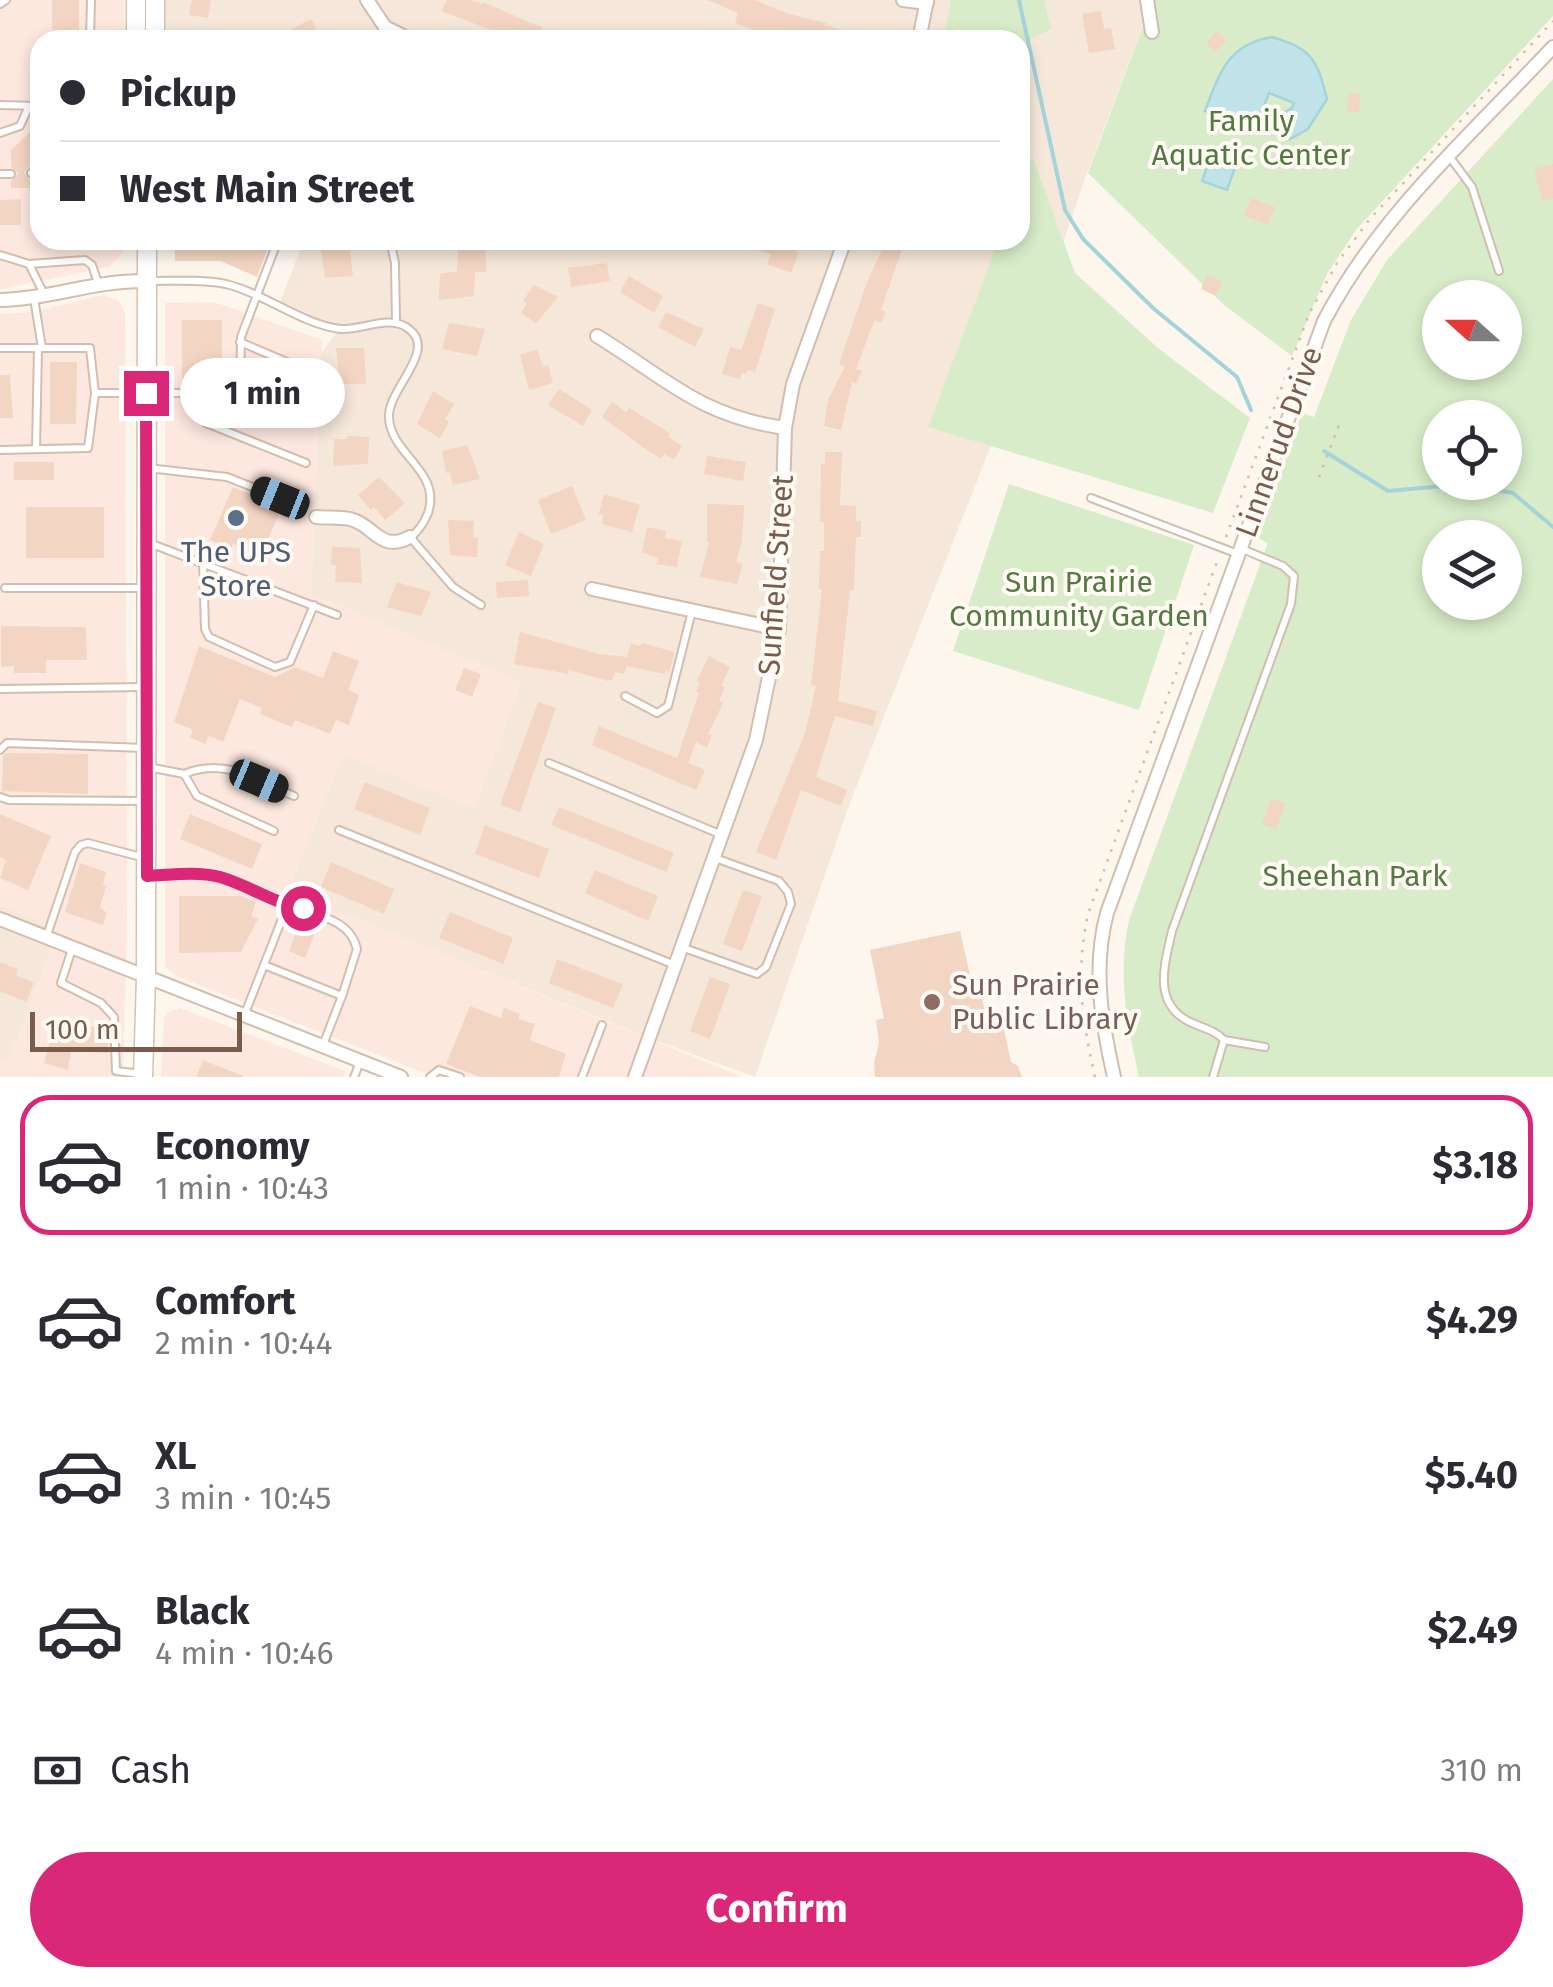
<!DOCTYPE html>
<html lang="en">
<head>
<meta charset="utf-8">
<style>
	body { margin:0; font-family:"Fira Sans",sans-serif; background:#f7f7f7; color:#2b2b33; height:100vh; display:flex; flex-direction:column; font-size:38px; white-space:nowrap }
	* { box-sizing:border-box; margin:0 }
	p { font-size:32px; color:#7c7c81 }
	.icon { flex:none; width:55px; height:55px; fill:none; stroke:currentColor; stroke-width:2; stroke-linecap:round; stroke-linejoin:round }
	.map { position:relative; height:1077px; overflow:hidden }
	.panel { display:flex; flex-direction:column; background:#fff; flex:1 }
	.panel>* { flex:none }
	.top-card { position:absolute; left:30px; top:30px; width:1000px; height:220px; border-radius:30px; box-shadow:0 5px 15px #0003; display:grid; align-content:center; height:220px; padding:0 30px; background:#fff }
	.needle { width:65px; rotate:291deg }
	.fabs { position:absolute; left:1422px; top:280px; display:grid; gap:20px }
	.fabs a { display:grid; place-items:center; width:100px; height:100px; border-radius:50%; background:#fff; box-shadow:0 5px 15px #0003; font-size:50px }
	.scale { position:absolute; left:30px; bottom:25px; width:212px; box-sizing:border-box; padding-left:10px; border:5px solid #7a5c4d; border-top:0; font-size:28px; line-height:35px; white-space:nowrap; color:#7a5c4d; -webkit-text-stroke:8px #fffaf3; paint-order:stroke }
	.end { position:absolute; width:45px; height:45px; margin:-22px; border:12px solid #db2777; background:#fff; box-shadow:0 0 0 5px #fff }
	.from { border-radius:50% }
	.bubble { position:absolute; height:70px; border-radius:35px; background:#fff; box-shadow:0 5px 15px #0003; font-size:32px; font-weight:700; line-height:70px; text-align:center }
	.car { position:absolute; width:30px; height:60px; margin:-30px -15px; border-radius:12px; box-shadow:0 0 8px 2px #0007; background:linear-gradient(#222 24%,#8ab4d8 0 40%,#222 0 76%,#8ab4d8 0 86%,#222 0) }
	.top-card b { display:flex; align-items:center; gap:35px; height:95px; font-size:38px }
	.top-card b+b { border-top:2px solid #e1e1e2 }
	.top-card i { width:25px; height:25px; background:#2b2b33 }
	ul { padding:18px 0 0; list-style:none }
	li { display:flex; align-items:center; gap:30px; height:140px; margin:0 20px 15px; padding:0 10px; border:5px solid transparent; border-radius:30px }
	li div { flex:1 }
	li b { display:block; font-size:38px }
	li em { font-style:normal; font-weight:700 }
	li.active { border-color:#db2777 }
	li>.icon { width:90px; height:90px; stroke-width:1.5 }
	.pay { display:flex; align-items:center; gap:25px; height:110px; padding:0 30px; font-size:38px }
	.pay p { margin-inline-start:auto }
	.cta { display:flex; gap:20px; margin-top:auto; padding:20px 30px }
	.cta a { flex:1; height:115px; border-radius:60px; background:#db2777; color:#fff; font-size:40px; font-weight:700; line-height:115px; text-align:center }
	.map>svg:first-child { display:block }
	.residential { fill:#f5e8da }
	.commercial { fill:#fde8e0 }
	.green { fill:#d8ecc9; fill-rule:evenodd }
	.water { fill:#bfe3e8; stroke:#a5d3da; stroke-width:2.5 }
	.lines { fill:none; stroke-linecap:round; stroke-linejoin:round }
	.stream { stroke:#a5d3da; stroke-width:4 }
	.building { fill:#f3d5c3 }
	.service-casing { stroke:#d1beb0; stroke-width:10 }
	.minor-casing { stroke:#d1beb0; stroke-width:16 }
	.secondary-casing { stroke:#d6c0b0; stroke-width:21 }
	.path { stroke:#d9b8a5; stroke-width:2.5; stroke-dasharray:2.5 8; stroke-linecap:butt }
	.service { stroke:#fff; stroke-width:6 }
	.minor { stroke:#fff; stroke-width:12 }
	.secondary { stroke:#fff; stroke-width:18 }
	.route { stroke:#db2777; stroke-width:12 }
	.service-dot { fill:#5c6f8a; stroke:#fffaf3; stroke-width:4 }
	.education-dot { fill:#8d6e63; stroke:#fffaf3; stroke-width:4 }
	.labels { text-anchor:middle; stroke-width:8; stroke-linejoin:round; paint-order:stroke }
	.park-label { font-size:30px; fill:#537a41; stroke:#fffaf3 }
	.street-label { font-size:30px; fill:#7a5c4d; stroke:#fffaf3 }
	.service-label { font-size:30px; fill:#4e5e75; stroke:#fffaf3 }
	.education-label { font-size:30px; fill:#785e54; stroke:#fffaf3; text-anchor:start }
</style>
</head>
<body>
<div class="map">
<svg width="1553" height="1077" viewBox="0 0 1553 1077">
	<rect width="100%" height="100%" fill="#fdf6ec"/>
	<g class="residential">
		<path d="M146,0H1153L1087,173L1011,395L848,808L755,1077L649,1038L288,891L343,754L488,669L311,594L321,354L339,329L279,305L304,240H1020V40H147Z"/>
		<path d="M0,905L59,929L8,1063L0,1061Z"/>
	</g>
	<g class="commercial">
		<path d="M0,0H124V40H40V240H125L122,253L109,267L0,289Z"/>
		<path d="M103,295L118,300L125,313L127,919L123,1077H0V1061L8,1062L59,930L0,905V314L31,312Z"/>
		<path d="M214,302L322,340L311,594L522,682L474,809L343,754L288,891L743,1077H435L176,976L165,967V303Z"/>
		<path d="M180,1008L345,1071L343,1077H161L164,1018L167,1013Z"/>
	</g>
	<g class="green">
		<path d="M951,0H1044L1051,29L1020,44V40H943Z"/>
		<path d="M1153,0H1553V16L1356,230L1327,274L1292,356L1224,305L1088,173Z"/>
		<path d="M1553,79V1077H1139C1127,1024 1117,975 1129,920L1268,543L1258,538L1302,413L1314,417L1351,320L1387,260ZM1440,298H1505V362H1440ZM1440,418H1505V482H1440ZM1440,538H1505V602H1440Z"/>
		<path d="M1032,156L1075,273L1158,348L1250,418L1213,513L928,427L999,240H1020V186Z"/>
		<path d="M1009,484L1194,545L1139,710L953,651Z"/>
	</g>
	<g class="water">
		<path d="M1272,37C1312,49 1317,59 1327,99L1308,129L1290,139L1278,115L1292,108L1294,103L1269,93L1255,129L1205,111C1220,72 1227,45 1272,37Z"/>
		<path d="M1211,156L1236,165L1227,190L1202,181Z"/>
	</g>
	<g class="lines">
		<g class="stream">
			<path d="M1019,0L1065,210L1083,239L1153,308L1237,377L1251,410"/>
			<path d="M1324,451L1388,491L1465,484L1513,493L1553,527"/>
		</g>
	</g>
	<g class="building">
		<rect x="52" y="0" width="27" height="40"/>
		<path d="M192,0H211L208,18L189,15Z"/>
		<path d="M447,0H471L482,4L483,2L543,28L538,40H518L441,11Z"/>
		<path d="M708,0H755L789,14L826,23L825,25L864,37V40H759L762,33L735,23L738,13Z"/>
		<path d="M1101,11L1104,29L1111,28L1115,49L1089,53L1082,14Z"/>
		<path d="M311,19L322,40H295L290,30Z"/>
		<path d="M1217,31L1227,40L1215,52L1206,43Z"/>
		<path d="M1348,93L1361,94L1359,112L1347,111Z"/>
		<path d="M40,123V156L30,146V166L24,172L30,180L31,188H11V181L18,173L11,167V150Z"/>
		<path d="M1553,164V198L1542,201L1534,169Z"/>
		<path d="M1251,198L1275,207L1268,225L1244,216Z"/>
		<path d="M21,199V225H0V200Z"/>
		<path d="M175,240H271L257,277L221,261H175Z"/>
		<path d="M349,240L353,276L325,278L320,242Z"/>
		<path d="M459,240H484L487,272H475L474,296L439,300L440,274L457,271Z"/>
		<path d="M737,240H799L795,251L799,253L791,273L767,264L771,255Z"/>
		<path d="M886,240H905L881,310L886,312L881,323L875,320L869,334L856,369L862,371L856,384L852,382L841,430L824,426L828,400L845,366L839,364L866,285Z"/>
		<path d="M607,263L610,281L571,287L568,268Z"/>
		<path d="M1207,275L1222,281L1216,296L1201,289Z"/>
		<path d="M629,276L663,296L654,313L620,292Z"/>
		<path d="M534,285L558,297L536,323L521,313L527,304L523,301Z"/>
		<path d="M758,303L775,309L755,372L747,370L746,374L742,373L740,379L722,374L730,347L741,350Z"/>
		<path d="M666,312L704,329L695,347L658,327Z"/>
		<rect x="182" y="320" width="40" height="60"/>
		<path d="M449,323L485,329L477,356L442,349Z"/>
		<path d="M336,348H364L366,384H340Z"/>
		<path d="M537,349L543,367L548,365L553,383L529,390L520,355Z"/>
		<path d="M50,362H77L76,424H50Z"/>
		<path d="M0,375H10L13,418H0Z"/>
		<path d="M559,389L592,410L583,426L548,405Z"/>
		<path d="M433,391L454,404L445,419L449,422L440,438L417,424Z"/>
		<path d="M612,402L626,412L629,408L670,433L668,437L682,446L674,460L664,454L661,459L644,448L602,417Z"/>
		<path d="M347,436L369,437L368,464L333,466L334,439H347Z"/>
		<path d="M467,445L480,479L453,485L450,472L446,473L442,451Z"/>
		<path d="M825,452H842L840,505L856,506V521H861V537H856L854,590H850L838,701L877,711L873,726L835,716L816,777L847,790L841,806L801,790L776,860L756,852L805,733L816,686L811,685L822,589H819L820,551H824V522H820L821,464L825,465Z"/>
		<path d="M707,456L746,462L743,481L704,474Z"/>
		<rect x="14" y="462" width="40" height="18"/>
		<path d="M379,477L405,503L385,520L374,507L371,510L358,495Z"/>
		<path d="M572,486L586,520L551,534L538,500Z"/>
		<path d="M233,487L282,507L261,556L233,544L231,549L210,540Z"/>
		<path d="M604,494L640,505L632,532L602,524L603,514L598,516Z"/>
		<path d="M707,504L744,505L742,542L736,562L743,564L737,584L700,577L709,542H707Z"/>
		<rect x="26" y="507" width="78" height="51"/>
		<path d="M448,520L474,521L473,538H478L477,557L450,555Z"/>
		<path d="M647,527L666,531L665,538L682,541L677,567L656,564L658,558L642,552Z"/>
		<path d="M519,532L544,544L531,576L505,565Z"/>
		<path d="M332,547L360,548L362,583L335,582L336,565H331Z"/>
		<path d="M528,580L529,596L497,598L496,582Z"/>
		<path d="M397,582L431,592L421,616L387,607Z"/>
		<path d="M1,626L86,627L87,660H46V673H14V666L1,667Z"/>
		<path d="M520,632L599,654L627,657L631,644L641,646L642,643L675,652L669,672L665,670V674L627,666L624,674L615,672L613,679L608,681L569,670L568,674L514,664Z"/>
		<path d="M199,646L275,677L295,667L323,678L333,651L359,661L348,690L359,695L349,725L336,720L330,734L295,720L292,727L260,714L262,708L240,699L223,742L209,736L205,744L190,737L193,730L174,722Z"/>
		<path d="M709,656L730,667L721,686L725,687L719,701L723,703L708,734L712,735L707,748L696,742L688,763L705,770L696,790L592,745L599,726L677,758L699,693L696,692L700,682L697,681Z"/>
		<path d="M464,668L481,674L472,697L455,690Z"/>
		<path d="M538,702L556,708L520,812L500,805Z"/>
		<path d="M6,753L88,754V794L2,791L3,756Z"/>
		<path d="M365,782L430,808L420,835L354,809Z"/>
		<path d="M1271,798L1286,804L1276,829L1262,824Z"/>
		<path d="M559,807L674,853L666,872L551,825Z"/>
		<path d="M0,814L51,836L28,890L0,878L6,860L0,857Z"/>
		<path d="M190,814L262,844L252,869L180,839Z"/>
		<path d="M485,825L549,849L539,878L475,854Z"/>
		<path d="M331,862L394,889L384,914L321,887Z"/>
		<path d="M80,863L106,872L103,884L106,886L100,907L107,913L103,925L65,912Z"/>
		<path d="M595,870L658,896L648,921L585,893Z"/>
		<path d="M743,890L762,896L742,951L723,944Z"/>
		<path d="M179,896H241L256,902L251,916L258,919L241,952L179,953Z"/>
		<path d="M450,912L513,938L503,964L439,938Z"/>
		<path d="M302,917L319,922L305,958L289,951Z"/>
		<path d="M960,931L974,993L981,992L985,1013L1004,1010L1007,1024L1003,1025L1011,1062L1018,1066L1022,1077H875L874,1063L879,1042L876,1020L884,1018L870,950Z"/>
		<path d="M557,959L623,984L613,1008L549,983Z"/>
		<path d="M0,962L18,969L16,975L34,983L26,1002L0,991Z"/>
		<path d="M710,977L730,984L710,1039L690,1031Z"/>
		<path d="M470,1006L501,1018L504,1008L520,1014L518,1019L535,1024L530,1040L566,1054L559,1077H480L446,1064Z"/>
		<path d="M54,1026L74,1031L76,1026L108,1028V1053L71,1051L68,1070L44,1063Z"/>
		<path d="M203,1060L243,1076V1077H196Z"/>
	</g>
	<g class="lines">
		<defs>
			<g id="service">
				<path d="M0,4L6,0"/>
				<path d="M90,40L91,0"/>
				<path d="M0,105L40,106"/>
				<path d="M0,133L20,126L29,106"/>
				<path d="M1449,156L1472,187L1499,271"/>
				<path d="M31,173H40"/>
				<path d="M0,174H11"/>
				<path d="M390,240L395,263L396,323"/>
				<path d="M0,255L29,264L44,294"/>
				<path d="M29,264L85,260L92,265L98,283"/>
				<path d="M149,281C174,281 201,279 226,284C264,293 303,325 341,329C363,330 390,314 409,329C438,351 387,389 389,418C391,455 442,471 428,513C424,523 418,532 410,537L453,587L481,605"/>
				<path d="M34,298L42,348"/>
				<path d="M240,342L313,373"/>
				<path d="M0,348H90L95,393L88,448L0,450"/>
				<path d="M240,389L241,337L278,240"/>
				<path d="M206,391V423L306,463"/>
				<path d="M95,393H196L233,387L310,416"/>
				<path d="M36,449L38,348"/>
				<path d="M148,468L227,477L280,498"/>
				<path d="M1091,498L1238,554"/>
				<path d="M152,544L337,615"/>
				<path d="M203,561L205,629L209,637L275,667L290,662L314,605"/>
				<path d="M5,588H145"/>
				<path d="M0,689L145,687"/>
				<path d="M625,696L657,713L668,706L692,611"/>
				<path d="M0,750L7,743L145,748"/>
				<path d="M549,763L722,835"/>
				<path d="M148,767L184,774L197,796L274,831"/>
				<path d="M184,774C226,757 255,780 294,796"/>
				<path d="M0,797L9,800L143,801"/>
				<path d="M339,830L675,965"/>
				<path d="M147,876C167,875 189,873 209,875C235,877 259,892 282,903C308,915 349,915 357,949L342,996"/>
				<path d="M46,938L75,852L81,845L88,843L145,858"/>
				<path d="M684,948L757,974L766,967L791,904L788,892L779,881L715,858"/>
				<path d="M72,949L61,983L101,1003L114,1017L116,1071L142,1074"/>
				<path d="M264,965L287,906"/>
				<path d="M244,1016L264,965L342,996L323,1045"/>
				<path d="M1224,1040L1265,1047"/>
				<path d="M354,1077L360,1062"/>
				<path d="M430,1077L439,1070L460,1077"/>
				<path d="M582,1077L602,1025"/>
				<path d="M1213,1077L1224,1040C1214,1029 1201,1028 1188,1021C1152,1002 1165,963 1172,931L1291,604L1294,576L1283,566L1240,548"/>
			</g>
			<g id="minor">
				<path d="M367,0L385,27L411,40"/>
				<path d="M903,0L927,3"/>
				<path d="M1147,0L1152,32"/>
				<path d="M919,40L927,0"/>
				<path d="M0,300C50,299 96,280 147,281"/>
				<path d="M597,336C666,378 699,416 785,428"/>
				<path d="M316,517C327,518 339,517 350,519C375,525 379,553 410,537"/>
				<path d="M592,589L779,629"/>
				<path d="M0,919L401,1077"/>
				<path d="M635,1077L756,740L779,629L785,428L793,384L845,240"/>
				<path d="M1114,1077C1102,1023 1092,969 1107,913L1324,321C1380,214 1471,135 1553,47"/>
			</g>
			<g id="secondary">
				<path d="M136,0V40"/>
				<path d="M155,0V40"/>
				<path d="M143,1077L146,977L147,240"/>
			</g>
		</defs>
		<use href="#service" class="service-casing"/>
		<use href="#minor" class="minor-casing"/>
		<use href="#secondary" class="secondary-casing"/>
		<g class="path">
			<path d="M1319,477L1339,425"/>
			<path d="M1226,537L1309,314L1337,263L1369,220L1553,21"/>
			<path d="M1095,1077C1082,1018 1075,975 1088,914L1218,559"/>
		</g>
		<use href="#service" class="service"/>
		<use href="#minor" class="minor"/>
		<use href="#secondary" class="secondary"/>
	</g>
	<g class="lines">
		<path class="route" d="M146,393L147,876C170,875 197,871 220,877C248,885 274,904 303,908"/>
	</g>
	<circle class="service-dot" cx="236" cy="518" r="10"/>
	<circle class="education-dot" cx="932" cy="1002" r="10"/>
	<g class="labels">
		<g class="park-label">
			<text x="1251" y="131">Family<tspan x="1251" dy="34">Aquatic Center</tspan></text>
			<text x="1079" y="592">Sun Prairie<tspan x="1079" dy="34">Community Garden</tspan></text>
			<text x="1355" y="886">Sheehan Park</text>
		</g>
		<g class="street-label">
			<text transform="translate(1279 442) rotate(-70)" y="10">Linnerud Drive</text>
			<text transform="translate(776 575) rotate(-86)" y="10">Sunfield Street</text>
		</g>
		<g class="service-label">
			<text x="236" y="562">The UPS<tspan x="236" dy="34">Store</tspan></text>
		</g>
		<g class="education-label">
			<text x="952" y="995">Sun Prairie<tspan x="952" dy="34">Public Library</tspan></text>
		</g>
	</g>
</svg>
<div class="fabs">
<a><svg class="needle" viewBox="-14 -14 28 28"><path d="M0-13l5 13h-10z" fill="#e53935"/><path d="M0 13l5-13h-10z" fill="#7c7c81"/></svg></a>
<a><svg class="icon" aria-label="locate" viewBox="0 0 24 24"><circle cx="12" cy="12" r="6"/><path d="M12 2v4M12 18v4M2 12h4M18 12h4"/></svg></a>
<a><svg class="icon" aria-label="layers" viewBox="0 0 24 24"><path d="M12 4l9 5-9 5-9-5zM3 14l9 5 9-5"/></svg></a>
</div>
<div class="scale">100 m</div>
<i class="end from" style="left:303px;top:908px"></i>
<i class="end" style="left:146px;top:393px"></i>
<div class="bubble" style="left:180px;top:358px;width:165px">1 min</div>
<i class="car" style="left:280px;top:498px;rotate:292deg"></i>
<i class="car" style="left:259px;top:781px;rotate:113deg"></i>
<div class="top-card">
<b><i class="from"></i>Pickup</b>
<b><i></i>West Main Street</b>
</div>
</div>
<section class="panel">
<ul>
<li class="active"><svg class="icon" aria-label="car" viewBox="0 0 24 24"><path d="M5 17H2v-5l4-1 3-4h7l3 4 3 1v5h-3M9 17h6M6 11h13"/><circle cx="7" cy="17" r="2"/><circle cx="17" cy="17" r="2"/></svg><div><b>Economy</b><p>1 min · 10:43</p></div><em>$3.18</em></li>
<li><svg class="icon" aria-label="car" viewBox="0 0 24 24"><path d="M5 17H2v-5l4-1 3-4h7l3 4 3 1v5h-3M9 17h6M6 11h13"/><circle cx="7" cy="17" r="2"/><circle cx="17" cy="17" r="2"/></svg><div><b>Comfort</b><p>2 min · 10:44</p></div><em>$4.29</em></li>
<li><svg class="icon" aria-label="car" viewBox="0 0 24 24"><path d="M5 17H2v-5l4-1 3-4h7l3 4 3 1v5h-3M9 17h6M6 11h13"/><circle cx="7" cy="17" r="2"/><circle cx="17" cy="17" r="2"/></svg><div><b>XL</b><p>3 min · 10:45</p></div><em>$5.40</em></li>
<li><svg class="icon" aria-label="car" viewBox="0 0 24 24"><path d="M5 17H2v-5l4-1 3-4h7l3 4 3 1v5h-3M9 17h6M6 11h13"/><circle cx="7" cy="17" r="2"/><circle cx="17" cy="17" r="2"/></svg><div><b>Black</b><p>4 min · 10:46</p></div><em>$2.49</em></li>
</ul>
<div class="pay"><svg class="icon" aria-label="cash" viewBox="0 0 24 24"><path d="M3 7h18v10H3z"/><circle cx="12" cy="12" r="2"/></svg>Cash<p>310 m</p></div>
<div class="cta"><a>Confirm</a></div>
</section>
</body>
</html>
